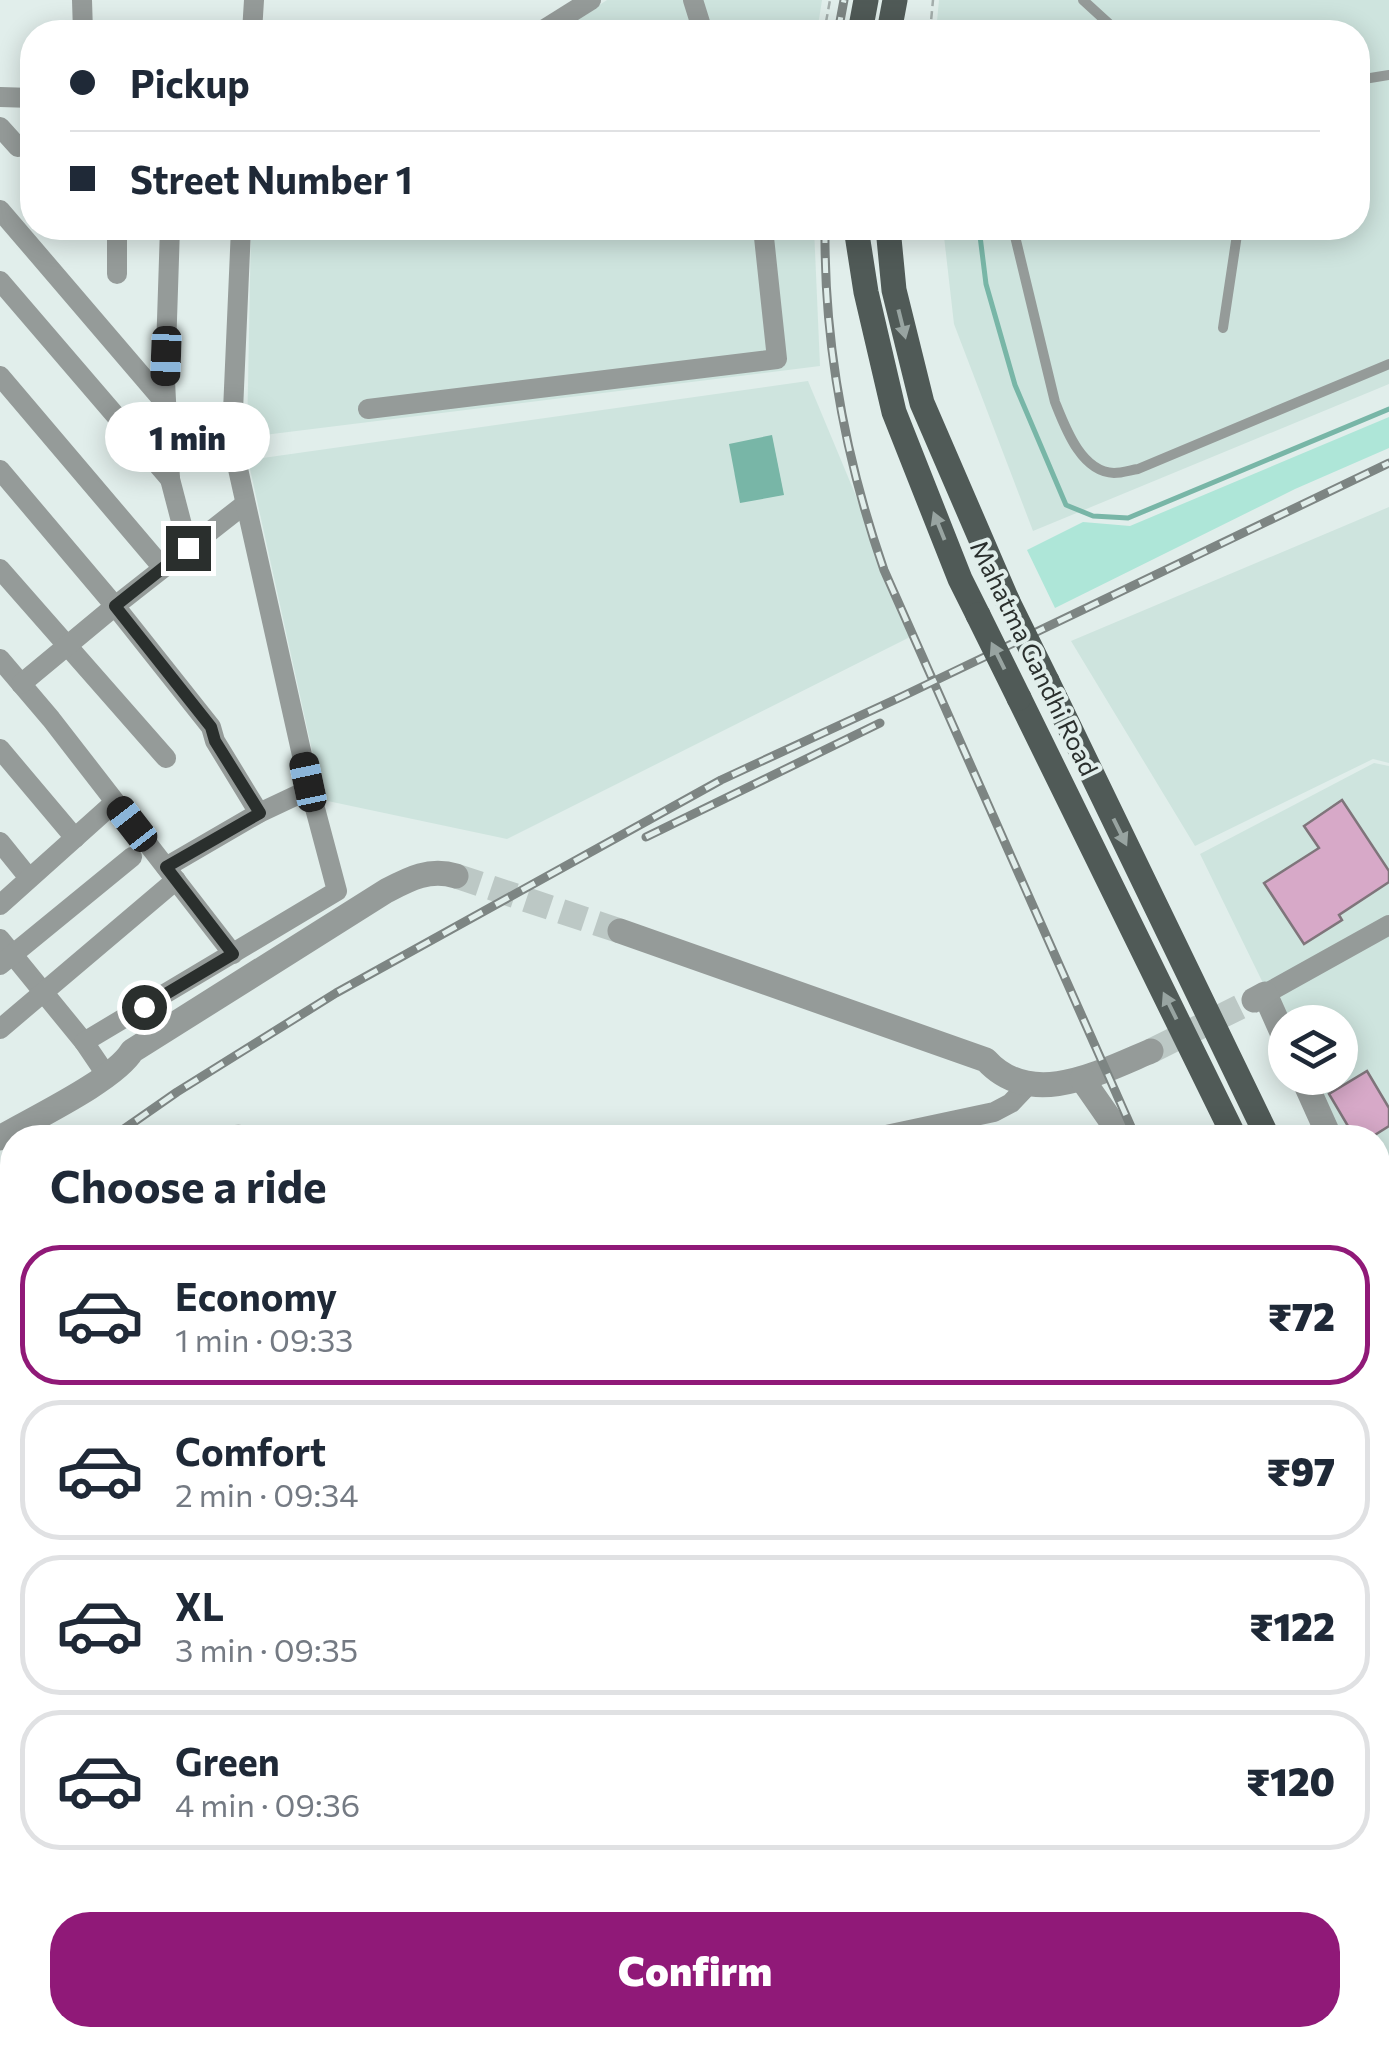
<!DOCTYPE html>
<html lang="en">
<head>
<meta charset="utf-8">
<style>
	body { margin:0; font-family:Commissioner,sans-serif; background:#f6f6f7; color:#1f2937; height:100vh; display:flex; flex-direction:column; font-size:38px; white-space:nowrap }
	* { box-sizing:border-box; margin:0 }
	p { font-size:32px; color:#747a83 }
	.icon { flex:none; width:55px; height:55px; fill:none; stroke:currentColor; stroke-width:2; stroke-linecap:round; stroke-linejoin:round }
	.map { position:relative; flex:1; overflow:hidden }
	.drawer { position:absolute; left:0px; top:1125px; width:1390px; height:922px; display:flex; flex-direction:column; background:#fff; border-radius:40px 40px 0 0; box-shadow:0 5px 25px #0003 }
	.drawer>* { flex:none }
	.hud { position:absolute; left:20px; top:20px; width:1350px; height:220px; border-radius:40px; box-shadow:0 5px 25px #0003; display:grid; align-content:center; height:220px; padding:0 50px; background:#fff }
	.fabs { position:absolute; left:1268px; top:1005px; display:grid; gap:20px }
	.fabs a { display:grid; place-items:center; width:90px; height:90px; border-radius:50%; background:#fff; box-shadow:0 5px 25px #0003; font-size:50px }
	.end { position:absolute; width:45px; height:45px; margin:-22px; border:12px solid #2a2f2d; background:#fff; box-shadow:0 0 0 5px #fff }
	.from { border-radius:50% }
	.bubble { position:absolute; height:70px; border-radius:35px; background:#fff; box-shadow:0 5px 25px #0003; font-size:32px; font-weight:800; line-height:70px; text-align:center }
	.car { position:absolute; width:30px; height:60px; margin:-30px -15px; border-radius:12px; box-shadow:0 0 8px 2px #0007; background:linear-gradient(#222 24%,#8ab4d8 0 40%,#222 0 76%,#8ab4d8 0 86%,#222 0) }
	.hud b { display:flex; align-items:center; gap:35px; height:95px; font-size:38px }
	.hud b+b { border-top:2px solid #e0e1e3 }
	.hud i { width:25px; height:25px; background:#1f2937 }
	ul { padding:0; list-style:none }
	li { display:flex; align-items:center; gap:30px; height:140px; margin:0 20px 15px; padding:0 30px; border:5px solid #e0e1e3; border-radius:40px }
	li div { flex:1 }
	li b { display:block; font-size:38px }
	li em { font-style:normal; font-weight:800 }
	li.current { border-color:#901978 }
	li>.icon { width:90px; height:90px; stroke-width:1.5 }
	h2 { padding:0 50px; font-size:45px; line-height:120px }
	.cta { display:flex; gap:20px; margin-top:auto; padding:20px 50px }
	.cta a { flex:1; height:115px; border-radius:40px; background:#901978; color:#fff; font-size:40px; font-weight:800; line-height:115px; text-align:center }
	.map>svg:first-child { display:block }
	.built { fill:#cee4de }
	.green { fill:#aee6d8 }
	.water { fill:#78b6a7 }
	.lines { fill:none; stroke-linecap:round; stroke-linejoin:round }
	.stream { stroke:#78b6a7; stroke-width:5 }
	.building { fill:#d7a9c8; stroke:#7f757b; stroke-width:2.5 }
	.tertiary-tunnel { stroke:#bcc8c5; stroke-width:25; stroke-dasharray:25 12; stroke-linecap:butt }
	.path { stroke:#a4aeac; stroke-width:2.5; stroke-dasharray:8 5; stroke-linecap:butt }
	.service { stroke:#959b99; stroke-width:10 }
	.minor { stroke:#959b99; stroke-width:20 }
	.tertiary { stroke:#959b99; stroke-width:25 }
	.primary { stroke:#505a57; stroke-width:25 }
	.rail-casing { stroke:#7d8583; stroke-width:9 }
	.rail { stroke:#e1eeeb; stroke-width:5; stroke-dasharray:15; stroke-linecap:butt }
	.path-bridge { stroke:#a4aeac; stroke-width:2.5; stroke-dasharray:8 5; stroke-linecap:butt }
	.primary-bridge { stroke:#505a57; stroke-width:25 }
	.oneway { fill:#98a4a1 }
	.route { stroke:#2a2f2d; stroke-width:12 }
	.labels { text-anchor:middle; stroke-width:8; stroke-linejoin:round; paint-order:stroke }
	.street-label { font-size:25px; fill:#2a2f2d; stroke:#e1eeeb }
</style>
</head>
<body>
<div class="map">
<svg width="1389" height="2047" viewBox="0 0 1389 2047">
	<rect width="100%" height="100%" fill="#e1eeeb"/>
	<g class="built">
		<path d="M607,0H822L817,32H558Z"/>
		<path d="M939,0H1389V384L1033,531L954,324L943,228H1358V32H936Z"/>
		<path d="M251,228H814L820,366L247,437Z"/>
		<path d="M808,381L914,635L507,839L323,800L248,460Z"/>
		<path d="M1389,507V763L1373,759L1195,846L1071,641Z"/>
		<path d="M1374,763L1389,766V1241L1378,1218V1138L1338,1137L1309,1078H1340V1022H1285V1028L1200,854Z"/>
		<path d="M12,1161V1462L0,1481V1166Z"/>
		<path d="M0,1588L12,1629V1846L0,1876Z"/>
		<path d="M366,2035H752L760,2047H348Z"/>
	</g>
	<path class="green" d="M1389,417V448L1295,489L1055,608L1027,550L1083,522L1130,526Z"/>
	<path class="water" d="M772,435L784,495L740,503L729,444Z"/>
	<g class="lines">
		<path class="stream" d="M979,228L986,284L1015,385L1066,505L1093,516L1128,518L1389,409"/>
	</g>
	<g class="building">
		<path d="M1342,800L1389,871V882L1339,915L1342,920L1304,944L1264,883L1319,848L1304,826Z"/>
		<path d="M1367,1071L1389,1108V1126L1370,1138H1355L1329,1094Z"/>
	</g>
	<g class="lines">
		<g class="tertiary-tunnel">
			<path d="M456,876L620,931"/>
			<path d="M1151,1051L1254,1000"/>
		</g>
		<g class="path">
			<path d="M826,22L830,0"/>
			<path d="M930,32L933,0"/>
		</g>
		<g class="service">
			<path d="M1083,0L1118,32"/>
			<path d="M1358,80L1389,75"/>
			<path d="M1013,228L1055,402C1065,427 1081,472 1114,473C1122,473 1131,470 1138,469L1389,364"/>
			<path d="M1223,328L1238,228"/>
			<path d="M209,1138C230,1127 247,1127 268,1138"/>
			<path d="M0,1315L12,1303"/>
			<path d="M0,1621L12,1591"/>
			<path d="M651,2047L667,2035"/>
		</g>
		<g class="minor">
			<path d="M82,0L83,32"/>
			<path d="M693,0L703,32"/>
			<path d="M252,32L254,0"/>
			<path d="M540,32L591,0"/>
			<path d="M0,97L32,98"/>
			<path d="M0,127L18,147"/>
			<path d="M0,210L166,404"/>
			<path d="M170,228L165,381L170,479L188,548"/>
			<path d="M117,274V228"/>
			<path d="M0,281L170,479"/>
			<path d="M0,376L163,568"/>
			<path d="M368,409L777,359L763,228"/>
			<path d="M0,470L115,606L245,504"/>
			<path d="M0,569L166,758"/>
			<path d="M0,659L51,719L233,954"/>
			<path d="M21,684L115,606L211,727L215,741L259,813"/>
			<path d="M0,749L75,838"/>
			<path d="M0,842L29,878"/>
			<path d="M166,867L259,813L310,789"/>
			<path d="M0,905L115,802"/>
			<path d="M0,939L84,1042L107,1076"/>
			<path d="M0,965L132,857"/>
			<path d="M1265,994L1389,925"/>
			<path d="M0,1029L176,880"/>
			<path d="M84,1042L337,891L308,782L236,460L233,411L241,228"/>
			<path d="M872,1138L994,1112L1011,1103L1029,1084"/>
			<path d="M0,1465L12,1448"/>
		</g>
		<g class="tertiary">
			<path d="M620,931L986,1060C1031,1110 1101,1072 1151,1051"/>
			<path d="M1254,1000L1265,994L1285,1039"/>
			<path d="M1303,1078L1330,1138"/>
			<path d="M1082,1079L1123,1138"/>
			<path d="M0,1138C32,1119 115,1080 132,1051L386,891C409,879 429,868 456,876"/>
			<path d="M1378,1242L1389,1267"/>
			<path d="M1378,1609L1389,1633"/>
		</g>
		<g class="primary">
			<path d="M860,32L866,0"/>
			<path d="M889,32L895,0"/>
			<path d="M856,228L866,292L894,412L960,579L978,615"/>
			<path d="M888,228L894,290L922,403L1008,602"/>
			<path d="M1047,681L1268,1138"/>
			<path d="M1019,698L1235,1138"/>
			<path d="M1378,1300L1389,1323"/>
			<path d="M1378,1367L1389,1391"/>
			<path d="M1378,1435L1389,1459"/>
			<path d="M1378,1495L1389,1519"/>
		</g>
		<defs>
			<g id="rail">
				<path d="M838,32L844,0"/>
				<path d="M825,228C824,346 845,458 884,570L1136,1138"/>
				<path d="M646,837L880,723"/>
				<path d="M111,1138L177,1092L336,993L721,780L903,696L1389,463"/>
				<path d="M0,1214L12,1205"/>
				<path d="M1378,1743L1389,1768"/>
				<path d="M1378,1772L1389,1797"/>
				<path d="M1365,2047L1389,2031"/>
			</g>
		</defs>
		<use href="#rail" class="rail-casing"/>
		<use href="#rail" class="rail"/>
		<path class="path-bridge" d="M826,22L896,32"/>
		<g class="primary-bridge">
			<path d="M1008,602L1047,681"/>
			<path d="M978,615L1019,698"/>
		</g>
	</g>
	<defs><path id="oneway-solid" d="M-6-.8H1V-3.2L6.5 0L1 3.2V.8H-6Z" transform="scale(2.5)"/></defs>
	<g class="oneway">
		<use href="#oneway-solid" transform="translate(902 324) rotate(76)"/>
		<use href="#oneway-solid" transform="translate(939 526) rotate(-112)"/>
		<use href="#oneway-solid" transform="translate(998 656) rotate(-116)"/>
		<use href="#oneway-solid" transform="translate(1120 832) rotate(64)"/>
		<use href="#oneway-solid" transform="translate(1170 1006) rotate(-116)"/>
	</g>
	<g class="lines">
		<path class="route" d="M144,1007L233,954L166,867L260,813L215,741L211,727L115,606L188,548"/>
	</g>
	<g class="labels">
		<g class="street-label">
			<text transform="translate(1034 658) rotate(64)" y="9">Mahatma Gandhi Road</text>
		</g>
	</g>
</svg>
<div class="fabs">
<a><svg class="icon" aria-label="layers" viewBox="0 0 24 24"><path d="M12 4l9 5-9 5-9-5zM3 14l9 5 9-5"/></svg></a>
</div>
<i class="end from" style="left:144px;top:1007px"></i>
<i class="end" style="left:188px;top:548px"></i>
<div class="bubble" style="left:105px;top:402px;width:165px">1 min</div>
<i class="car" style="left:166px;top:356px;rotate:182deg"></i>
<i class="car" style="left:308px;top:782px;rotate:348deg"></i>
<i class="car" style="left:132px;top:824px;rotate:322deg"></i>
<div class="hud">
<b><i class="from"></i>Pickup</b>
<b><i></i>Street Number 1</b>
</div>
<section class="drawer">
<h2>Choose a ride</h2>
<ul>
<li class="current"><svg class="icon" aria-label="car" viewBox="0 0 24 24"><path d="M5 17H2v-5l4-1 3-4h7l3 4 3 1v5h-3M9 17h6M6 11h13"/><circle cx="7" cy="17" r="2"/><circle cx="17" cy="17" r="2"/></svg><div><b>Economy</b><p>1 min · 09:33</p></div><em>₹72</em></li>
<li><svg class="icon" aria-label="car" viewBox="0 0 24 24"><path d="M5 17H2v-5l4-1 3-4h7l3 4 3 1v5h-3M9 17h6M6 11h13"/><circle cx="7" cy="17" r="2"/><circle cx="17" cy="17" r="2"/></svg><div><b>Comfort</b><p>2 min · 09:34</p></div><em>₹97</em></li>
<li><svg class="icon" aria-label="car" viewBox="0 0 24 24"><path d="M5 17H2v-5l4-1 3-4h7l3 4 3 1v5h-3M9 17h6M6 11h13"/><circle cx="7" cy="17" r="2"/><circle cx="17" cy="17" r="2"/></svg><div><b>XL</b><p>3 min · 09:35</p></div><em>₹122</em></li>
<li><svg class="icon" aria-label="car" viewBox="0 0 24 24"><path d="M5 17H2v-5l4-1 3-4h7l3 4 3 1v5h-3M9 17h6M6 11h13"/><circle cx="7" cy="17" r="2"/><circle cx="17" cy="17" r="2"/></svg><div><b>Green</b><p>4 min · 09:36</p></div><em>₹120</em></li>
</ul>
<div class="cta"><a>Confirm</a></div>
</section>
</div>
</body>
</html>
